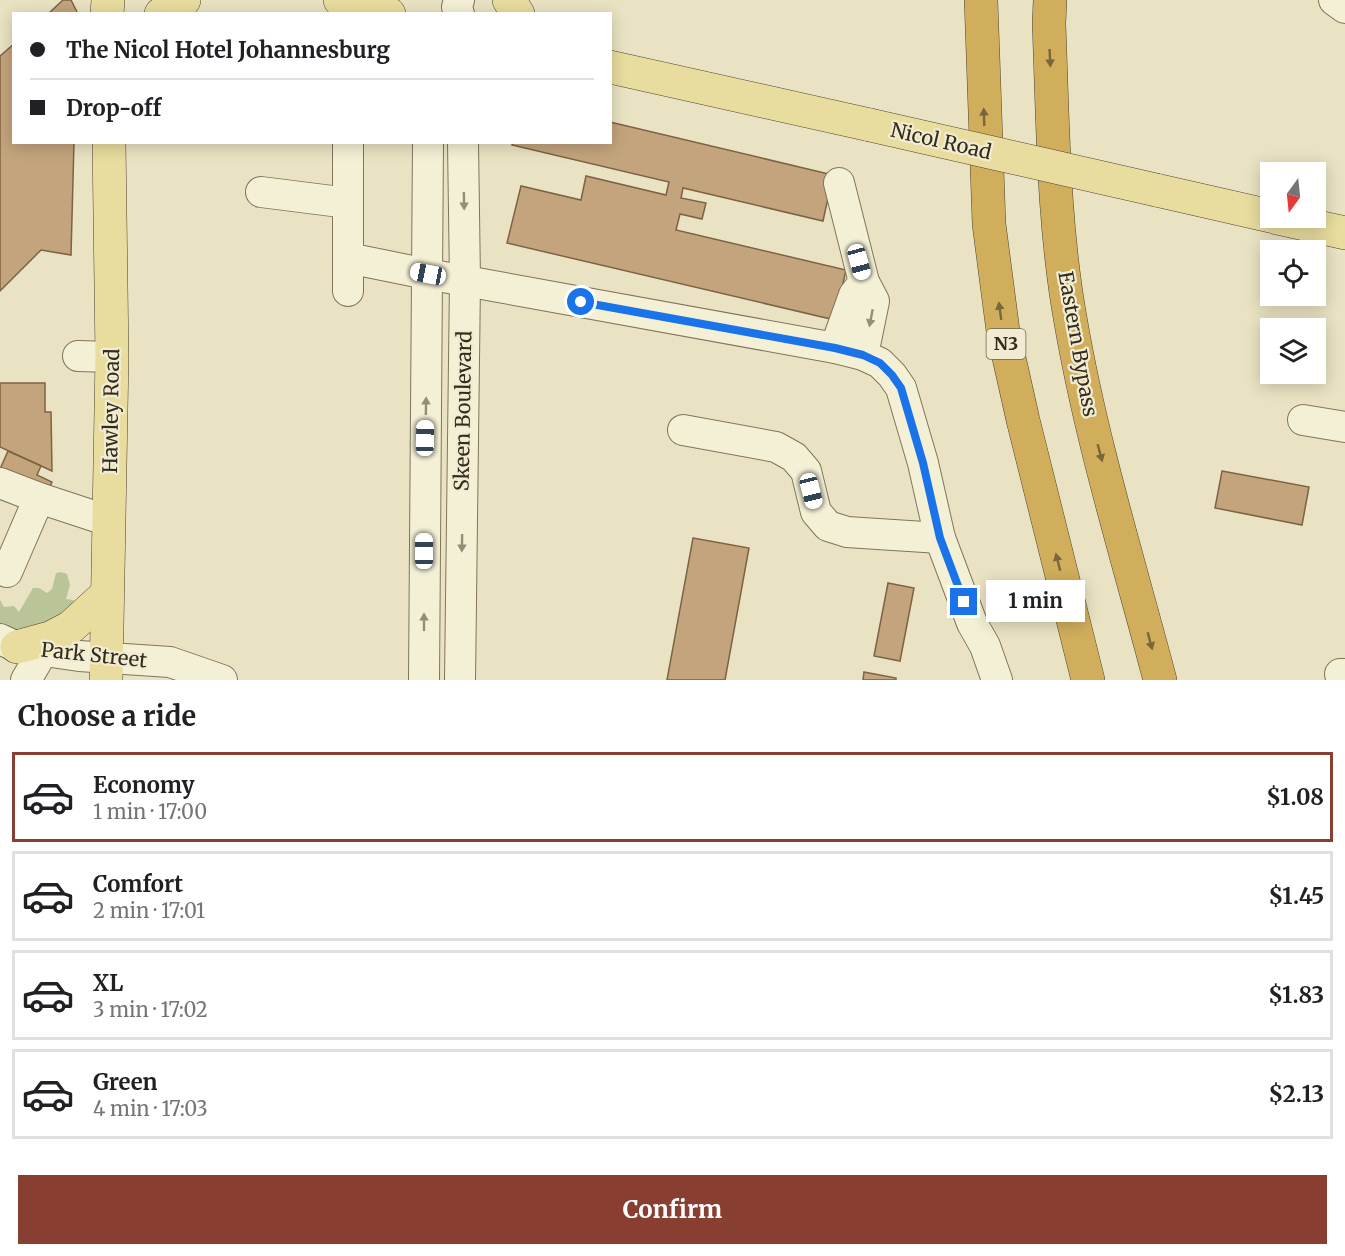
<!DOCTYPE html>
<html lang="en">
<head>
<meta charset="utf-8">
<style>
	body { margin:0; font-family:Merriweather,serif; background:#f2f2f2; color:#202124; height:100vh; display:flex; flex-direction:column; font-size:22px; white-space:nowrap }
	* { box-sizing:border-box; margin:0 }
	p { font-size:20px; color:#757577 }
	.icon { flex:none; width:33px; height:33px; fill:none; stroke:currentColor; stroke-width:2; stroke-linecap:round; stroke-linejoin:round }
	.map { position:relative; height:680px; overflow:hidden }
	.details { display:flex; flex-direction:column; background:#fff; flex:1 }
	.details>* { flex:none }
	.guide { position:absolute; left:12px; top:12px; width:600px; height:132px; border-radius:0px; box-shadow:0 3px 15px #0003; display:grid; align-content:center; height:132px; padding:0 18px; background:#fff }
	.needle { width:39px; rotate:195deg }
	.buttons { position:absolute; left:1260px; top:162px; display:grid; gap:12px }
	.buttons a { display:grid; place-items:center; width:66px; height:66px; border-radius:0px; background:#fff; box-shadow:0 3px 15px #0003; font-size:30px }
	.end { position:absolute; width:27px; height:27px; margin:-14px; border:8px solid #1a73e8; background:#fff; box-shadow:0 0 0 3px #fff }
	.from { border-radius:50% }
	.bubble { position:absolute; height:42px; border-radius:0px; background:#fff; box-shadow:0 3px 15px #0003; font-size:20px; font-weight:700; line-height:42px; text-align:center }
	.car { position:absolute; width:18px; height:36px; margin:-18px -9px; border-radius:8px; box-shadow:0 0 4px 2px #0007; background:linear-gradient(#fff 24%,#345 0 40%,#fff 0 76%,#345 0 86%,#fff 0) }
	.guide b { display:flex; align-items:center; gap:21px; height:57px; font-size:22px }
	.guide b+b { border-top:2px solid #e0e0e0 }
	.guide i { width:15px; height:15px; background:#202124 }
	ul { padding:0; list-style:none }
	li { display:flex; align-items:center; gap:18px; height:90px; margin:0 12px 9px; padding:0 6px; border:3px solid #e0e0e0; border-radius:0px }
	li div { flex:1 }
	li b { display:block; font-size:22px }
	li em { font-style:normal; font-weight:700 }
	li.selected { border-color:#893e32 }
	li>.icon { width:54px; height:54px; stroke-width:1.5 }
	h2 { padding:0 18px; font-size:27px; line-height:72px }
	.action { display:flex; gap:12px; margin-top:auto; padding:12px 18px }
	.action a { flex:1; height:69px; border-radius:0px; background:#893e32; color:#fff; font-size:24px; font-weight:700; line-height:69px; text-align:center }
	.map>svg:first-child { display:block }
	.green { fill:#b9c598 }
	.building { fill:#c3a47c; stroke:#7d6344; stroke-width:1.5 }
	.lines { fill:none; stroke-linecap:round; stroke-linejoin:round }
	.minor-casing { stroke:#81755c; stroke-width:32 }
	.major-casing { stroke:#4f432f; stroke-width:34 }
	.highway-casing { stroke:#4f432f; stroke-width:34 }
	.minor { stroke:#f4f0d5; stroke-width:30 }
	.major { stroke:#e8dc9e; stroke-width:33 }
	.highway { stroke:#d0ae5c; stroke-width:33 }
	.major-bridge-casing { stroke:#4f432f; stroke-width:34; stroke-linecap:butt }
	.major-bridge { stroke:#e8dc9e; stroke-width:33 }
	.oneway { fill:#79663a }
	.oneway2 { fill:#938e7a }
	.route { stroke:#1a73e8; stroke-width:8 }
	.labels { text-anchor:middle; stroke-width:4.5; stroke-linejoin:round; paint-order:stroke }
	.shield { fill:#f1ecd1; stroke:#6b6554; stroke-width:1.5 }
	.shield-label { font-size:18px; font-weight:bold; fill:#322b1e }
	.street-label { font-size:20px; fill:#322b1e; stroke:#f1ecd1 }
</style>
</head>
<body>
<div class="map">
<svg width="1345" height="680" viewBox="0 0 1345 680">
	<rect width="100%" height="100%" fill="#e9e3c3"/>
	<path class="green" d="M61,572L67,574L70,585L66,599L73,600L78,603L52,633L0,631V600L4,607L14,606L19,612L33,588H39L47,593L52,589L56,573Z"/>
	<g class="building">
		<path d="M63,0H71L78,14H48Z"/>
		<path d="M14,44V142H74L71,255L41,250L0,291V56Z"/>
		<path d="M610,122L833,175L823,221L683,188L681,198L706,203L702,219L680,214L676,230L846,270L835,320L507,243L521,186L581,200L586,176L666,195L669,182L512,145L513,142H610Z"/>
		<path d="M0,383H45V412H51L52,471L0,447Z"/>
		<path d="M8,451L41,466L37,475L52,482L48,491L0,469Z"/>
		<path d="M1222,471L1309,487L1302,525L1215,508Z"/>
		<path d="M693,538L749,548L725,680H667Z"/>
		<path d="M888,583L914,588L900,661L874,656Z"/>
		<path d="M864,672L896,678V680H863Z"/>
	</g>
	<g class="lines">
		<defs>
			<g id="minor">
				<path d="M1334,0L1345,8"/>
				<path d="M459,14L457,7L459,0"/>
				<path d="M348,142V258L427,274L835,348L863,355L880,363L892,375L901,388L923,463L940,538L972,623L985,646L997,680"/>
				<path d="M839,183L864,282L874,301L863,355"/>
				<path d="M261,192L348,203"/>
				<path d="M348,291V258"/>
				<path d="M835,348L854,295L864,282"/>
				<path d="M78,356L112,357"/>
				<path d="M1303,420L1345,427"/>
				<path d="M683,430L776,447L794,457L806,471L816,512L828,526L847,532L940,538"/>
				<path d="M0,483L39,498L109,521"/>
				<path d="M7,572L39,498"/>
				<path d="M0,639L17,647L79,656L170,662L222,680"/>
				<path d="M1340,674H1345"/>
				<path d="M26,680L43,651"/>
				<path d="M424,680L428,142"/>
				<path d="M460,680L465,281L463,142"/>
			</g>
			<g id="major">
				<path d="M340,0L389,14"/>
				<path d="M509,0L518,14"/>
				<path d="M107,14L108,0"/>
				<path d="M161,14L184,0"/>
				<path d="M610,67L870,125"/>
				<path d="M1156,190L1270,216"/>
				<path d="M1277,218L1345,233"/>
				<path d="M17,647L50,638L71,627L107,594"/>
				<path d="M106,680L112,357L109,142"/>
			</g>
			<g id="highway">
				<path d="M981,0L989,224L1003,331L1023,420L1088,680"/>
				<path d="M1050,0L1049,24C1053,124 1053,225 1071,323C1092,444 1129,562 1160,680"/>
			</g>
		</defs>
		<use href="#minor" class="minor-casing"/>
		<use href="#major" class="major-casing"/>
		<use href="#highway" class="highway-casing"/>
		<use href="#minor" class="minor"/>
		<use href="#major" class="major"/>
		<use href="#highway" class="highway"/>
		<defs>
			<path id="major-bridge" d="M870,125L1156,190"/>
		</defs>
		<use href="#major-bridge" class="major-bridge-casing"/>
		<use href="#major-bridge" class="major-bridge"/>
	</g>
	<defs><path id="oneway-solid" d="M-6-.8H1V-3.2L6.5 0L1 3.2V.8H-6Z" transform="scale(1.5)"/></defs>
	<g class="oneway">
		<use href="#oneway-solid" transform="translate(1050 58) rotate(87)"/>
		<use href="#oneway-solid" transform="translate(984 117) rotate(-92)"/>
		<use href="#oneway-solid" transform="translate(1000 311) rotate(-98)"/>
		<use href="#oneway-solid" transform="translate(1100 453) rotate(75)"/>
		<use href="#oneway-solid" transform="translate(1058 562) rotate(-104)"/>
		<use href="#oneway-solid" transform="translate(1150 641) rotate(75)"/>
	</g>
	<g class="oneway2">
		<use href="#oneway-solid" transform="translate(464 201) rotate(89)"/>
		<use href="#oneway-solid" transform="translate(871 318) rotate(101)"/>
		<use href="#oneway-solid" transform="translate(426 406) rotate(-89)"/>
		<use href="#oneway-solid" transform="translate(462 543) rotate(91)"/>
		<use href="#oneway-solid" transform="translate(424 622) rotate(-90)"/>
	</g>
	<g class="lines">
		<path class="route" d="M581,302L835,348L863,355L880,363L892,375L901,388L923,463L940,538L964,602"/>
	</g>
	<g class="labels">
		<rect class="shield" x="986.5" y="329" width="39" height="30" rx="4.5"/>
		<g class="shield-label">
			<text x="1006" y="350">N3</text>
		</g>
		<g class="street-label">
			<text transform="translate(941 141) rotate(13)" y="7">Nicol Road</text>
			<text transform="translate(1078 344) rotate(80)" y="7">Eastern Bypass</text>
			<text transform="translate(111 411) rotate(-89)" y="7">Hawley Road</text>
			<text transform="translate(463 411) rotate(-89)" y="7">Skeen Boulevard</text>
			<text transform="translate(94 655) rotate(6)" y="7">Park Street</text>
		</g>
	</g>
</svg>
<div class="buttons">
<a><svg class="needle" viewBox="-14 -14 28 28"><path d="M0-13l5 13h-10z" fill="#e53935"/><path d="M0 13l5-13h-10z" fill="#757577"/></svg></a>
<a><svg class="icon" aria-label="locate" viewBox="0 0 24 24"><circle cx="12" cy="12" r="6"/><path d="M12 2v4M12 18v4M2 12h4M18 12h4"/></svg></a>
<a><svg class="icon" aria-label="layers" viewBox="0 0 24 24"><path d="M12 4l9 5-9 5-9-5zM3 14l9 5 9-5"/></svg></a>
</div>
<i class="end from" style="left:581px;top:302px"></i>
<i class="end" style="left:964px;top:602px"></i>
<div class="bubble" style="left:986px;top:580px;width:99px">1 min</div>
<i class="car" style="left:859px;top:262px;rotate:165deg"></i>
<i class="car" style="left:428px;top:274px;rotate:281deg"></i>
<i class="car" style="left:425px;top:438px;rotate:1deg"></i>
<i class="car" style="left:811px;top:491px;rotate:166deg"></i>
<i class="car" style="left:424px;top:551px;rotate:0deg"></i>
<div class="guide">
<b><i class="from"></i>The Nicol Hotel Johannesburg</b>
<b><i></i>Drop-off</b>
</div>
</div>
<section class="details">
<h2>Choose a ride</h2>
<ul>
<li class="selected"><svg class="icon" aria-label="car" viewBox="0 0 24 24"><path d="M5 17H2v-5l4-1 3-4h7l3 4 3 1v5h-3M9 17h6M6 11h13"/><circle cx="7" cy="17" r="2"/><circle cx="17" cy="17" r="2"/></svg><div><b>Economy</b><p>1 min · 17:00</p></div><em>$1.08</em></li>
<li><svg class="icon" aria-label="car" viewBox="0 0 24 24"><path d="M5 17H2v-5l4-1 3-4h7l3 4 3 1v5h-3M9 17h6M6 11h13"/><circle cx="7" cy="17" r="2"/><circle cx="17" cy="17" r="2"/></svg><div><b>Comfort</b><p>2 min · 17:01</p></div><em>$1.45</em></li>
<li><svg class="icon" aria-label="car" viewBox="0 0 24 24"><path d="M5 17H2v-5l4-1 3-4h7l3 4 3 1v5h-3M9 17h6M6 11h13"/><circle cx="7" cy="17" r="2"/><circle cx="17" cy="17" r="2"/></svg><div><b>XL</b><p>3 min · 17:02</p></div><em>$1.83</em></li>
<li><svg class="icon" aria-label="car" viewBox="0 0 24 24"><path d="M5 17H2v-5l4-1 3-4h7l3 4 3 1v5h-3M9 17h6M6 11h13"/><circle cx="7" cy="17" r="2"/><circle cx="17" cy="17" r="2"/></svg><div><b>Green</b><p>4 min · 17:03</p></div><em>$2.13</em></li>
</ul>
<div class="action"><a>Confirm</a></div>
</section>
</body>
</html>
